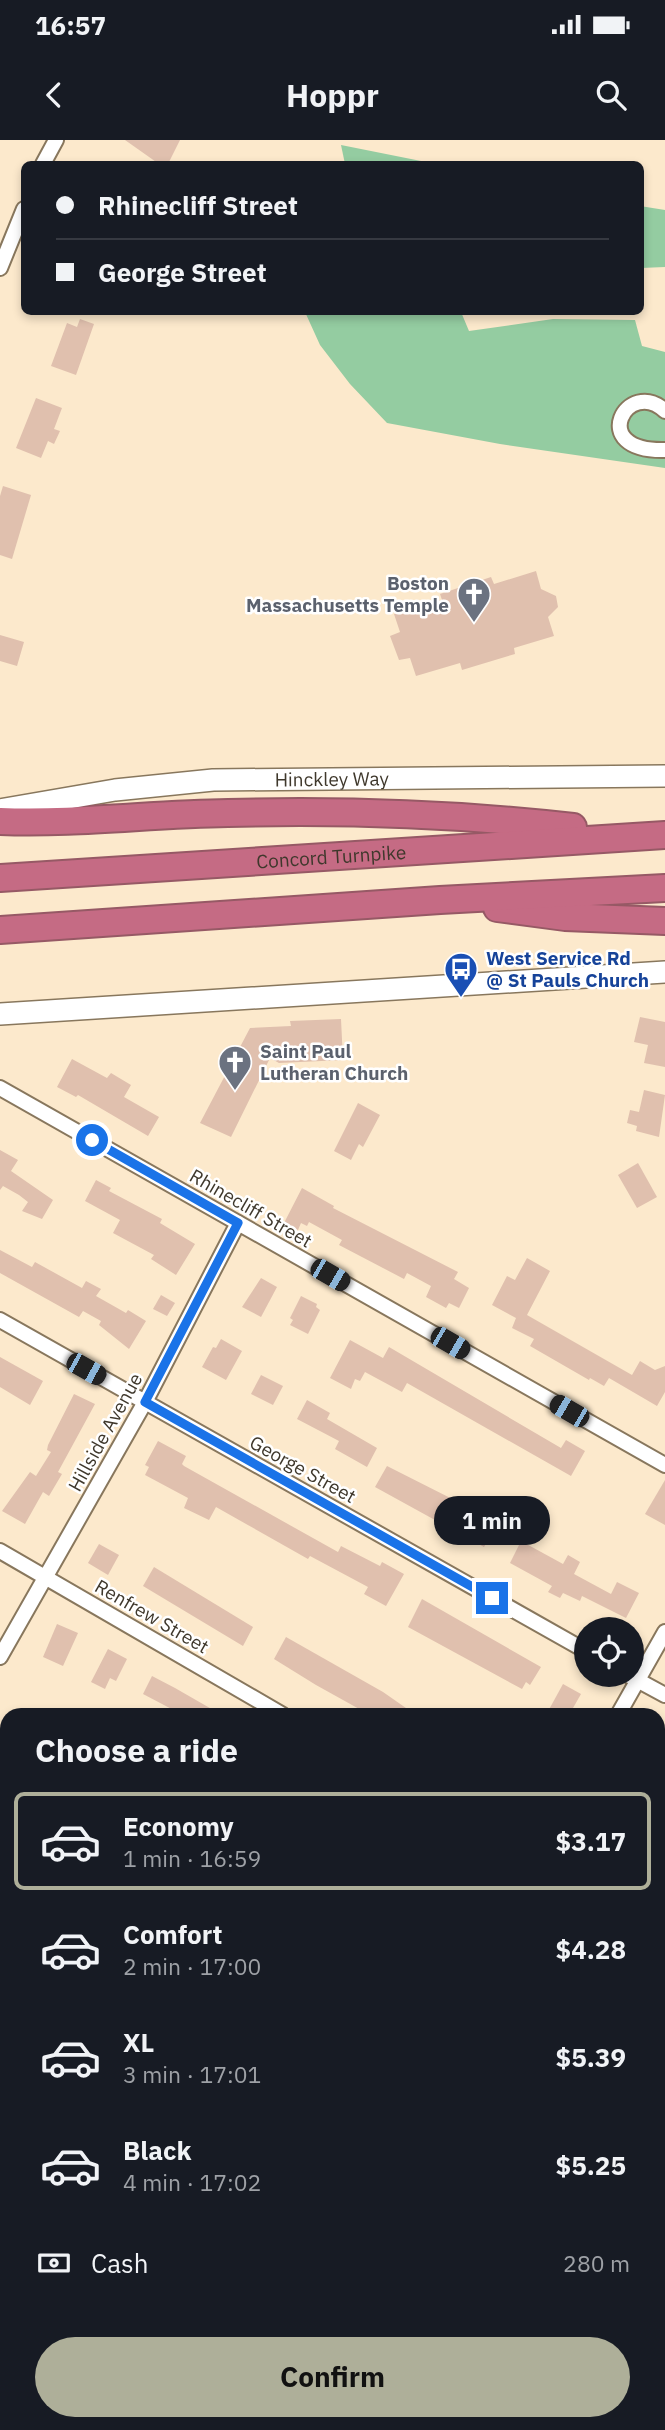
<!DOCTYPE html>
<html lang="en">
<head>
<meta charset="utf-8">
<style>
	body { margin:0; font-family:"IBM Plex Sans",sans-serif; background:#20242c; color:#f1f3f6; height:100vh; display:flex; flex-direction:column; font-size:26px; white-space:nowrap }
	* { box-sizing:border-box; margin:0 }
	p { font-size:23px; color:#9ea1a6 }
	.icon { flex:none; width:38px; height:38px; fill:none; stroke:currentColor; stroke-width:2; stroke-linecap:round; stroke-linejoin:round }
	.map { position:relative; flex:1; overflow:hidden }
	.side { position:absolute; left:0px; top:1568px; width:665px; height:723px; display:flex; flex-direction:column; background:#171b24; border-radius:21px 21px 0 0; box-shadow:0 4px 10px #0003 }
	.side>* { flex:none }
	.top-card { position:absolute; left:21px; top:21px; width:623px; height:154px; border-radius:10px; box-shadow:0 4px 10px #0003; display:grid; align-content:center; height:154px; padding:0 35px; background:#171b24 }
	.buttons { position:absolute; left:574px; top:1477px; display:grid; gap:14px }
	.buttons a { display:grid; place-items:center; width:70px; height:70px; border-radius:50%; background:#171b24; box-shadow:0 4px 10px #0003; font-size:35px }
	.end { position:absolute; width:32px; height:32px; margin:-16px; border:9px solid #1a73e8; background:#fff; box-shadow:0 0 0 4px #fff }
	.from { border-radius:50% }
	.bubble { position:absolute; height:49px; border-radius:24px; background:#171b24; box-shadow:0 4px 10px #0003; font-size:23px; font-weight:800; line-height:49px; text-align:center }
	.car { position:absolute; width:21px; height:42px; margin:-21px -10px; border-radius:9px; box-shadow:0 0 5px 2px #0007; background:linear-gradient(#222 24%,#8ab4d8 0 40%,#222 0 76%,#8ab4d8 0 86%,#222 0) }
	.top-card b { display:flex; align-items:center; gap:24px; height:66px; font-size:26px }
	.top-card b+b { border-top:2px solid #363941 }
	.top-card i { width:18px; height:18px; background:#f1f3f6 }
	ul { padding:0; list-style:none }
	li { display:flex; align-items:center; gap:21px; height:98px; margin:0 14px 10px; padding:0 21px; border:4px solid transparent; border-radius:10px }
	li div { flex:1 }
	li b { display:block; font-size:26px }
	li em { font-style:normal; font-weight:800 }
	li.active { border-color:#aeaf99 }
	li>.icon { width:63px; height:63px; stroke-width:1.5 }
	h2 { padding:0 35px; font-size:32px; line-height:84px }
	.pay { display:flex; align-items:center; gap:18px; height:77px; padding:0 35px; font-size:26px }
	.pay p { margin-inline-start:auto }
	.primary-button { display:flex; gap:14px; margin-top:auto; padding:14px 35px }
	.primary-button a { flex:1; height:80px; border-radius:42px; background:#aeaf99; color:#111; font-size:28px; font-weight:800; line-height:80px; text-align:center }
	.status { display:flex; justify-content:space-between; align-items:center; height:49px; padding:0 35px; background:#171b24; direction:ltr }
	.status svg { height:19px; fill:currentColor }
	header { display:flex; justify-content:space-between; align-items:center; height:91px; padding:0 35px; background:#171b24; font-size:32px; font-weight:800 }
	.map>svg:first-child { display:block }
	.green { fill:#94cca1 }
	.building { fill:#e0c0ae }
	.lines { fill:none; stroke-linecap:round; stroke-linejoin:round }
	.minor-casing { stroke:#88775d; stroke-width:18 }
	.tertiary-casing { stroke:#88775d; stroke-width:23 }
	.secondary-casing { stroke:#88775d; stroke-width:24 }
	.motorway-casing { stroke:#965965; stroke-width:30 }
	.minor { stroke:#fff; stroke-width:14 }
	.tertiary { stroke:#fff; stroke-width:19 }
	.secondary { stroke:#fff; stroke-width:21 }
	.motorway { stroke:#c56b84; stroke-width:26 }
	.route { stroke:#1a73e8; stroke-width:9 }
	.labels { text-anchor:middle; stroke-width:5; stroke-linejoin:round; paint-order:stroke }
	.worship-label { font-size:19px; font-weight:bold; fill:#5b616d; stroke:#fff; text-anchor:end }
	.street-label { font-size:19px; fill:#3f382c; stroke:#fff }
	.transit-label { font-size:19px; font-weight:bold; fill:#164399; stroke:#fff; text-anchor:start }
</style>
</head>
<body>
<div class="status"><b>16:57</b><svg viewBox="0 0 49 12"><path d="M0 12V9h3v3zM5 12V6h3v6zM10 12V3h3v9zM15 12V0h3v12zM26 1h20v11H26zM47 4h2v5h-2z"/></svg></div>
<header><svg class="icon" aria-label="back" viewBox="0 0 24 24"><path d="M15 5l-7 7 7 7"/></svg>Hoppr<svg class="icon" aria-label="search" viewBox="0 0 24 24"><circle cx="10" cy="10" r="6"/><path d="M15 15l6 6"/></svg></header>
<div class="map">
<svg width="665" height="2290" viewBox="0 0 665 2290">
	<rect width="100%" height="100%" fill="#fce9cc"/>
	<g class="green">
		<path d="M341,5L436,24H345Z"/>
		<path d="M640,66L665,70V127L641,128Z"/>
		<path d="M305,172H461L469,191L553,179L635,180L642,206L665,212V328L500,304L387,283L350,244L320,205Z"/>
	</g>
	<g class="building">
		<path d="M125,0H180L168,24H159Z"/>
		<path d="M80,179L94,184L76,235L51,226L67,183L77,187Z"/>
		<path d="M36,258L62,268L54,289L60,291L54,304L48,301L41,318L16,308Z"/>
		<path d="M3,346L31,355L12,419L0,415V356Z"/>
		<path d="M536,431L541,449L556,456L558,467L548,477L554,496L514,508L515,514L462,530L460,523L416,536L410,518L399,520L390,496L400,492L394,474L442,460L440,454L491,437L494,444Z"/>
		<path d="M0,495L24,502L17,526L0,521Z"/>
		<path d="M640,877L665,882V927L644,923L648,905L634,902Z"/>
		<path d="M341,879L343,920L279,923L270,918L231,997L200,983L250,888L291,886L290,881Z"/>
		<path d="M72,919L107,938L111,933L131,945L124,957L159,977L148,996L78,955L76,957L57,947Z"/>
		<path d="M644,950L665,955L659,997L636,991L637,986L627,983L630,970L639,972Z"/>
		<path d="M358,963L380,975L363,1007L359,1004L351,1020L334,1011Z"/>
		<path d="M0,1010L18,1020L11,1031L53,1060L42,1079L22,1071L28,1062L19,1055L3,1046L0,1050Z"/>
		<path d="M638,1023L657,1057L637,1068L618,1035Z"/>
		<path d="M96,1040L111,1048L109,1051L162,1079L160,1083L195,1104L176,1135L151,1119L154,1115L113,1093L120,1080L85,1061Z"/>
		<path d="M302,1048L334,1066L333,1068L458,1132L454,1139L469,1148L459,1168L449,1163L446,1168L426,1157L431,1146L407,1133L404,1139L339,1105L342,1100L309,1082L307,1086L301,1083L298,1090L284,1083Z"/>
		<path d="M0,1110L32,1127L35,1122L82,1148L86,1141L101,1149L96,1156L126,1173L128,1170L146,1181L129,1209L99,1185L101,1181L83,1171L79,1177L0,1133Z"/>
		<path d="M527,1118L550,1131L527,1175L632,1235L640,1221L655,1230L665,1226V1252L657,1266L609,1238L604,1246L590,1238L589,1240L530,1206L534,1199L512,1188L516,1178L492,1165L507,1136L515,1140Z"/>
		<path d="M261,1138L277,1147L261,1177L242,1167Z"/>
		<path d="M161,1155L175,1163L167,1176L153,1169Z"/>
		<path d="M301,1156L317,1164L316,1167L320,1170L308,1194L290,1185L293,1180L290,1178Z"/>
		<path d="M221,1199L242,1211L226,1240L202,1227L213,1207L216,1208Z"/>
		<path d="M350,1200L383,1218L389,1207L561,1308L566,1300L585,1311L571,1336L407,1243L402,1252L365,1232L360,1241L355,1239L351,1249L330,1238Z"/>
		<path d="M0,1217L43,1241L30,1265L0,1247Z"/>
		<path d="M261,1235L283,1246L273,1265L251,1254Z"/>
		<path d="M74,1254L95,1264L58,1332L62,1334L49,1356L43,1352L25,1384L2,1371L30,1332L36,1336L51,1312L47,1310L48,1305Z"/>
		<path d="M307,1260L330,1273L327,1279L377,1308L367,1327L335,1309L339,1301L297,1279Z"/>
		<path d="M158,1301L186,1316L182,1324L184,1326L338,1412L341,1406L380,1426L382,1422L404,1434L386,1466L364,1454L368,1447L310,1416L308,1419L216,1367L209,1380L184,1368L188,1358L145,1335L149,1327L145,1325Z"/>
		<path d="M387,1326L482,1374L479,1379L495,1388L484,1407L375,1347Z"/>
		<path d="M665,1340V1385L645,1374Z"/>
		<path d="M521,1401L563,1424L568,1415L580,1422L574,1434L611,1454L617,1442L639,1453L626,1478L582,1456L580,1461L563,1453L560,1458L548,1452L552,1446L510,1423Z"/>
		<path d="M99,1404L119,1415L108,1435L88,1423Z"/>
		<path d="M154,1427L253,1487L243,1506L143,1446Z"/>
		<path d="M422,1459L541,1527L530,1545L526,1542L522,1549L408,1487Z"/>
		<path d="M57,1484L78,1493L63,1526L43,1517Z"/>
		<path d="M286,1497L383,1552L416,1575H370L316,1545L274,1519Z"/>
		<path d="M108,1509L127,1519L116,1541L110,1538L105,1549L91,1542Z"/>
		<path d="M152,1536L175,1548L222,1575H183L143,1554Z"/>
		<path d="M563,1544L581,1554L569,1575H546Z"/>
	</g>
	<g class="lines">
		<defs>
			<g id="minor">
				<path d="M43,24L56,0"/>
				<path d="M0,128L24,69"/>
				<path d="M665,271C628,236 585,312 665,310"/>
				<path d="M0,948L665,1325"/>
				<path d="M0,1180L586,1511"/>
				<path d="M0,1411L283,1575"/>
				<path d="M0,1517L145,1262L238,1083"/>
				<path d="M628,1535L665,1555"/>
				<path d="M618,1575L665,1492"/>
				<path d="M0,1640L7,1644"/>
				<path d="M658,1791L665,1795"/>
				<path d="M658,2014L665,2018"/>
				<path d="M0,2165L7,2163"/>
				<path d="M213,2290L217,2284"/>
			</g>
			<g id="tertiary">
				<path d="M0,1874L7,1878"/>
				<path d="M658,2247L665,2251"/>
			</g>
			<g id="secondary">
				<path id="s1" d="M0,670L115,650L213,640L665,636"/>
				<path d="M0,874L665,832"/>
			</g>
			<g id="motorway">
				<path d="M0,681C76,684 152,674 228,673C343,670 459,674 573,687"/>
				<path id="s2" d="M0,738L665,695"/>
				<path d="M497,768L565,777L665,781"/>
				<path d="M0,790L440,760L665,748"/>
			</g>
		</defs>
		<use href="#minor" class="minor-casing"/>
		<use href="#tertiary" class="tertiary-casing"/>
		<use href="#secondary" class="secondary-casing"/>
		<use href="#motorway" class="motorway-casing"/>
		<use href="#minor" class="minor"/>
		<use href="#tertiary" class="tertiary"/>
		<use href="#secondary" class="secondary"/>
		<use href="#motorway" class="motorway"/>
	</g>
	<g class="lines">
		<path class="route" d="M92,1000L238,1083L145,1262L492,1458"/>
	</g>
	<defs>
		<symbol id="church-pin" viewBox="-11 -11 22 30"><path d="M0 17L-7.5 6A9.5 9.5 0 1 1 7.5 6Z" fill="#6b7280" stroke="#fff"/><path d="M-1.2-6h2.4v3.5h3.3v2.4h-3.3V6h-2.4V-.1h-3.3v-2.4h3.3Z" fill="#fff"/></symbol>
		<symbol id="bus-pin" viewBox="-11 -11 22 30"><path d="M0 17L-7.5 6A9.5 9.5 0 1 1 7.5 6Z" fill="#1a4fb4" stroke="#fff"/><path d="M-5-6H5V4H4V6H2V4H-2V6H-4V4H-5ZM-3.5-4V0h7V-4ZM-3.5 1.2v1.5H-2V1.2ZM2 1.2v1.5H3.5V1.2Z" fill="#fff"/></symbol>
	</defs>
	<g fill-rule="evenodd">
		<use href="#church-pin" x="455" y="435" width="38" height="52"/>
		<use href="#bus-pin" x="442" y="810" width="38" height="52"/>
		<use href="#church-pin" x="216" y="903" width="38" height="52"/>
	</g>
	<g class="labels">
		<g class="worship-label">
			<text x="449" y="450">Boston<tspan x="449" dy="22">Massachusetts Temple</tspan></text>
			<text x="260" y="918" text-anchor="start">Saint Paul<tspan x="260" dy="22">Lutheran Church</tspan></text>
		</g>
		<g class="street-label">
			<text dy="7" stroke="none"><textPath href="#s1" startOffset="334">Hinckley Way</textPath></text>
			<text dy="7" stroke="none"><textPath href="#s2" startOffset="332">Concord Turnpike</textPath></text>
			<text transform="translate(251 1068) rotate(30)" y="7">Rhinecliff Street</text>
			<text transform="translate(105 1292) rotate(-61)" y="7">Hillside Avenue</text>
			<text transform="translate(303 1329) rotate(29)" y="7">George Street</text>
			<text transform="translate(152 1476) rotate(30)" y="7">Renfrew Street</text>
		</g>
		<g class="transit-label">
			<text x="486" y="825">West Service Rd<tspan x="486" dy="22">@ St Pauls Church</tspan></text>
		</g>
	</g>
</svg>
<div class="buttons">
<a><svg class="icon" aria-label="locate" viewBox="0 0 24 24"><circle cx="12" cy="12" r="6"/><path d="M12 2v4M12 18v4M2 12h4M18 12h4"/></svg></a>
</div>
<i class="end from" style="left:92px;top:1000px"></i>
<i class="end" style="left:492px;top:1458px"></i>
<div class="bubble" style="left:434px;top:1356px;width:116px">1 min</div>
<i class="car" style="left:330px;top:1135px;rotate:120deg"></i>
<i class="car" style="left:450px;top:1203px;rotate:120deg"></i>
<i class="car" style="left:86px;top:1229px;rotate:119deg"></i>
<i class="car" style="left:569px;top:1271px;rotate:300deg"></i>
<div class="top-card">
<b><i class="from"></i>Rhinecliff Street</b>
<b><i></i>George Street</b>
</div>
<section class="side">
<h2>Choose a ride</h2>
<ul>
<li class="active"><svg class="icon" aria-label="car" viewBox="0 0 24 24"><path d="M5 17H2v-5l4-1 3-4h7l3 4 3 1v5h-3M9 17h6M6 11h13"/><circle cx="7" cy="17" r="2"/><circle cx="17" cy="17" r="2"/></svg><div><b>Economy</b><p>1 min · 16:59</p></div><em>$3.17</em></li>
<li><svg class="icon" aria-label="car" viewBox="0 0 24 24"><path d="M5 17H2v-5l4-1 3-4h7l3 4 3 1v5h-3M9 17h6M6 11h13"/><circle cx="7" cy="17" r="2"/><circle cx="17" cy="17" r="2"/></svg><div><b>Comfort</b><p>2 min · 17:00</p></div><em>$4.28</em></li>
<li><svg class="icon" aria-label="car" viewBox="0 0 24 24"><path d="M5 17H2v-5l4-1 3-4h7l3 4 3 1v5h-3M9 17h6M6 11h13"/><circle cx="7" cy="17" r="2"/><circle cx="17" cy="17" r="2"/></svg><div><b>XL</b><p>3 min · 17:01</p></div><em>$5.39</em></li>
<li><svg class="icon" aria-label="car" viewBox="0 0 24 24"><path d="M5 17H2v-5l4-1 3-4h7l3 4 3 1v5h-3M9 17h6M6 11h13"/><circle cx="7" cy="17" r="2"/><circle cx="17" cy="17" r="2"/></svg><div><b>Black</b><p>4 min · 17:02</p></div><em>$5.25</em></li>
</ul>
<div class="pay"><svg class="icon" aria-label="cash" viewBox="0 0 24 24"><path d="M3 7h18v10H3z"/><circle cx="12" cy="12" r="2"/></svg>Cash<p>280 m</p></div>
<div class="primary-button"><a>Confirm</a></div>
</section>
</div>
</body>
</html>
